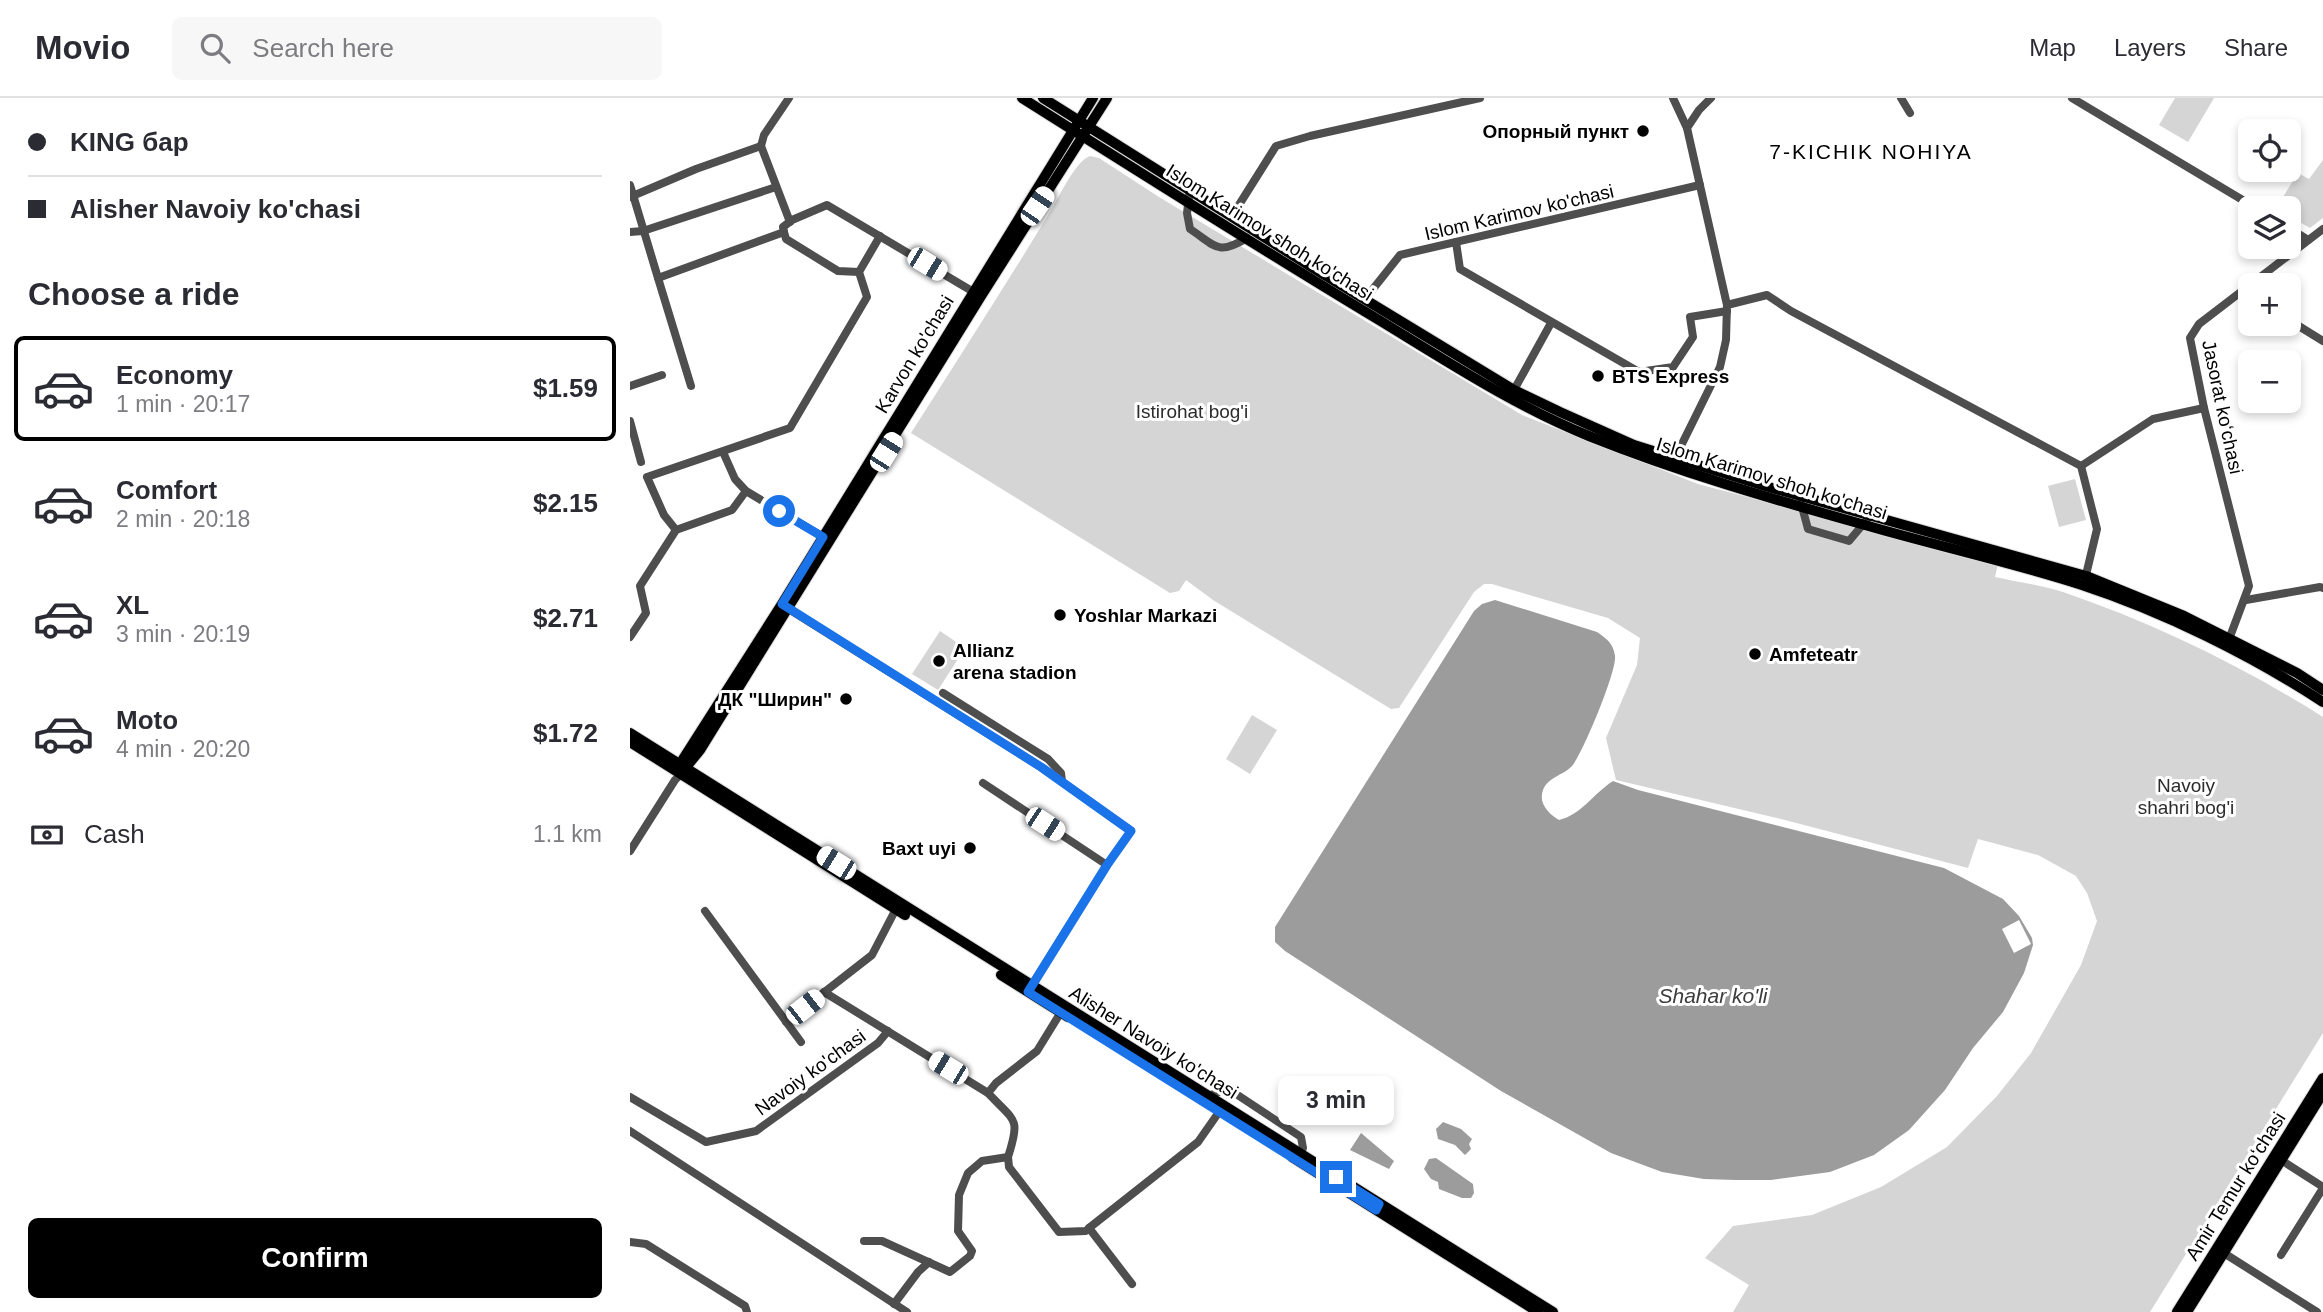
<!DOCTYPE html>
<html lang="en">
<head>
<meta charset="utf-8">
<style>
	body { margin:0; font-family:Arial,sans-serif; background:#f7f7f7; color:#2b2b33; height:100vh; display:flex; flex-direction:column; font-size:26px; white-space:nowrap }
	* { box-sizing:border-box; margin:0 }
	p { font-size:23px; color:#7c7c81 }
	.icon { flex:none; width:38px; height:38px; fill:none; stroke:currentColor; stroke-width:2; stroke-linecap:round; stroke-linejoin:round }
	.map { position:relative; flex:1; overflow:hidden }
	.sheet { display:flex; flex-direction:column; background:#fff; width:630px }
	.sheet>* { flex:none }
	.hud { display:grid; align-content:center; height:154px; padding:0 28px; background:#fff }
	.tools { position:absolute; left:1608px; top:21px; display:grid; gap:14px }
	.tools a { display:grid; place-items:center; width:63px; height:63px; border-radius:10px; background:#fff; box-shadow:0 4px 10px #0003; font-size:35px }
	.end { position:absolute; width:32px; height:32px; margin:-16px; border:9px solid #1a73e8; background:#fff; box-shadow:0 0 0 4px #fff }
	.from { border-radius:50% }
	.bubble { position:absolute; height:49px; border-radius:10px; background:#fff; box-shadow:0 4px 10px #0003; font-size:23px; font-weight:800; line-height:49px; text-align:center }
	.car { position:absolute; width:21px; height:42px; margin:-21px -10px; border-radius:9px; box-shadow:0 0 5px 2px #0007; background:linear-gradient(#fff 24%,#345 0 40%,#fff 0 76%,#345 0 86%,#fff 0) }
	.hud b { display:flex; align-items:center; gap:24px; height:66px; font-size:26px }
	.hud b+b { border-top:2px solid #e1e1e2 }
	.hud i { width:18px; height:18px; background:#2b2b33 }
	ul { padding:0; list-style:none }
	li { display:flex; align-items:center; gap:21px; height:105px; margin:0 14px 10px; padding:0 14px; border:4px solid transparent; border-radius:10px }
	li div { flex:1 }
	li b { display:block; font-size:26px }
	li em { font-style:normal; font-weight:800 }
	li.active { border-color:#000 }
	li>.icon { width:63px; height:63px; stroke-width:1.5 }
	h2 { padding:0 28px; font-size:32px; line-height:84px }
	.pay { display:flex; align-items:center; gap:18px; height:77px; padding:0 28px; font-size:26px }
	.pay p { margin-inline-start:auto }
	.action { display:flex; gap:14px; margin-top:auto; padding:14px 28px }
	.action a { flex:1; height:80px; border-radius:10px; background:#000; color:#fff; font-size:28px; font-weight:800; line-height:80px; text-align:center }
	header { display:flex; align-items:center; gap:42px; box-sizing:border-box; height:98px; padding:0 35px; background:#fff; border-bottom:2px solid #e1e1e2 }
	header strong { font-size:33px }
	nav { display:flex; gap:38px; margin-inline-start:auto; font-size:24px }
	.search { width:490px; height:63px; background:#f7f7f7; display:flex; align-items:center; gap:18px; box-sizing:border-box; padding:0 24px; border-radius:10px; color:#7c7c81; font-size:26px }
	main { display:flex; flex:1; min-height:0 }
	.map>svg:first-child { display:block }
	.green { fill:#d5d5d5 }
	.water { fill:#9c9c9c }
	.pier { fill:#fff }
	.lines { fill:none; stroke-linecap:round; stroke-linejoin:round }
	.major-casing { stroke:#dbdbdb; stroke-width:12 }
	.minor { stroke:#4e4e4e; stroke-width:8 }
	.major { stroke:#000; stroke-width:10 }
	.route { stroke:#1a73e8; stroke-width:9 }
	.poi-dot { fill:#000; stroke:#fff; stroke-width:2.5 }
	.labels { text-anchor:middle; stroke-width:6; stroke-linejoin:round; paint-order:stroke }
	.poi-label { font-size:19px; font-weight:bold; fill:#000; stroke:#fff; text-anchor:start }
	.street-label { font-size:19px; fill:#000; stroke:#fff }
	.park-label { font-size:19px; fill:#2c2c2c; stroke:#fff }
	.neighbourhood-label { font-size:21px; letter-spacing:2px; fill:#000; stroke:#fff }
	.water-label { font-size:21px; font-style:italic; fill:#3d3d3d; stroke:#fff }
</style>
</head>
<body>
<header>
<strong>Movio</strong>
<div class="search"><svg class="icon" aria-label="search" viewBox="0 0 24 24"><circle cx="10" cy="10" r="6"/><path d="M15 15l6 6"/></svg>Search here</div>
<nav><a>Map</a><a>Layers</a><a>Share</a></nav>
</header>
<main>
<section class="sheet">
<div class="hud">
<b><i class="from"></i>KING бар</b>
<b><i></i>Alisher Navoiy ko'chasi</b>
</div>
<h2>Choose a ride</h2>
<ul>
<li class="active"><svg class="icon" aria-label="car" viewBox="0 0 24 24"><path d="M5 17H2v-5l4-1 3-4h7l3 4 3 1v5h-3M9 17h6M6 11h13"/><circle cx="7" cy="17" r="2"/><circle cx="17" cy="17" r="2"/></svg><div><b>Economy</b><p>1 min · 20:17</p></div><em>$1.59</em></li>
<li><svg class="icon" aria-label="car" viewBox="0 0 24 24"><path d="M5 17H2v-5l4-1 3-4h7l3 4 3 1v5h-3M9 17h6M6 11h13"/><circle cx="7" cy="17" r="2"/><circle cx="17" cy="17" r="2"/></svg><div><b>Comfort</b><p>2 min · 20:18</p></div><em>$2.15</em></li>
<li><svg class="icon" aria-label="car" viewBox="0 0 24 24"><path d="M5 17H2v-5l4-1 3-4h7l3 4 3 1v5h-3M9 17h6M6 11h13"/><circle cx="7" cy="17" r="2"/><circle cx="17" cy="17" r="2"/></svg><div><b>XL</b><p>3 min · 20:19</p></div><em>$2.71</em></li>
<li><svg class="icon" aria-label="car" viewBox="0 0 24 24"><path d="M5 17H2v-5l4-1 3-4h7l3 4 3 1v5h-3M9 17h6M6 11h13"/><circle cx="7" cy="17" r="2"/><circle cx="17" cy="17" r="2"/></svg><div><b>Moto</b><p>4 min · 20:20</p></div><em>$1.72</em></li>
</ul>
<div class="pay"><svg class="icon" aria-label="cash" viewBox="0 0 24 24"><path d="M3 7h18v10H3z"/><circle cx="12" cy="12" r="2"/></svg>Cash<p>1.1 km</p></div>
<div class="action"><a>Confirm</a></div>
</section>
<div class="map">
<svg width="1693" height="1214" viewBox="0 0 1693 1214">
	<rect width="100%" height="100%" fill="#fff"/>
	<g class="green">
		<path d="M1545,0H1584L1558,44L1529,27Z"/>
		<path d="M460,58L469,60L529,99L892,317L1068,386L1368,466L1365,479C1387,484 1411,487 1433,494C1524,525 1612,568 1693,619V935L1520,1214H1103L1119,1187L1075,1160L1103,1128L1182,1117L1251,1089L1317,1049L1367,998L1401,955L1451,867L1467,823L1457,795L1446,778L1408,757L1348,741L1338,770L1155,722L986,682L976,640L1007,567L1010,540L978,520L862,486H854L844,494L769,610L761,611L583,502L556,482L549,493L540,495L281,335C329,260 377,185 423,109C431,95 446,63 460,58Z"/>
		<path d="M1693,62V120L1680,130L1659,118V110H1646L1668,75L1679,81Z"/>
		<path d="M1445,381L1456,422L1429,429L1418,388Z"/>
		<path d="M310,533L335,550L308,592L282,576Z"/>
		<path d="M622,617L647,632L620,676L596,661Z"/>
	</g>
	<g class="water">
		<path d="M865,502L967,534C977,541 983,545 985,558C987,573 952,657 942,668C934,677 918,679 913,692C908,706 919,716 929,722C951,717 964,695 983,683L1008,692L1314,770L1373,801L1389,818L1402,840L1403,847L1394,875L1373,914L1343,950L1315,992L1279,1032L1244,1057L1200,1074L1141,1082H1106L1074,1081L1032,1074L981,1055L871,993L655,853L645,844V829L844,513L852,506Z"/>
		<path d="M813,1024L831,1031L842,1041L839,1046L841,1051L835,1057L825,1047L808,1041L806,1031Z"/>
		<path d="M731,1035L764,1063L759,1071L720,1052Z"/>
		<path d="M806,1060L843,1086L844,1095L841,1100H832L809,1091L808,1084L801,1081L794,1071L799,1061Z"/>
	</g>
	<path class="pier" d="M1389,822L1401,846L1384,855L1372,831Z"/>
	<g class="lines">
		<defs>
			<g id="major">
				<path d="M392,0C511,75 629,150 749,222C818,264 885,308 959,338C1049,374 1142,401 1235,427C1307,448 1381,464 1452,487C1534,514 1621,557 1693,604"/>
				<path d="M413,0L683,170L884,292L930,314L1004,347L1135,388L1456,478L1554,518L1667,575L1693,592"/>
				<path d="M0,635L923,1214"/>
				<path d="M0,644L275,817"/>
				<path d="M48,669L152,506L463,0"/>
				<path d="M53,673L70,652L351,198L477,0"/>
				<path d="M371,877L438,919"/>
				<path d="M662,1059L908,1214"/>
				<path d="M1547,1214L1693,980"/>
				<path d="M1557,1214L1693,995"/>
			</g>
		</defs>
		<use href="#major" class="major-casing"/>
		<g class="minor">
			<path d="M159,0L134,37L131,48L160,124"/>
			<path d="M1043,0L1057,30"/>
			<path d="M1081,0L1069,12L1057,30L1097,207"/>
			<path d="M1271,0L1280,15"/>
			<path d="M1442,0L1626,110"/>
			<path d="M0,87L28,180"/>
			<path d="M560,91L557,115L560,131C586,148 587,158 617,140"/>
			<path d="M0,99L66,71L131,48"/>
			<path d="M602,118L646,48L680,38L850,0"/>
			<path d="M1659,130L1678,142"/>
			<path d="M0,134L13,133L146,89"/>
			<path d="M154,134L156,141L208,173L229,174"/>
			<path d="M826,144L830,171L1009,274L1043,269L1063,239L1060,219L1097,213"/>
			<path d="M735,201L770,157L1070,87"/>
			<path d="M1659,222L1693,243"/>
			<path d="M0,288L32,277"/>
			<path d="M61,288L28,180L154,134L153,129L162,122L197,107L347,196"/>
			<path d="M884,292L921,225"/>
			<path d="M0,323L11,364"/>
			<path d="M93,354L105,381L116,393L198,442"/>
			<path d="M1044,362L1090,269L1096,242L1097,207L1137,197L1161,213L1451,368L1467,431L1455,481"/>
			<path d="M1451,368L1523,321L1574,310"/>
			<path d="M1171,405L1178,431L1219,443L1240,418"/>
			<path d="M46,432L34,417L17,379L160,330L237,199L229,174L250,138"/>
			<path d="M1616,502L1690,489L1693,490"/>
			<path d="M154,508L411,669L501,733L477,767L399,892"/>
			<path d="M0,539L16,515L10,488L46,432L102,412L116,393"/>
			<path d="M1598,544L1619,488L1574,310L1560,240L1569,226L1693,131"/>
			<path d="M313,595L418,661L431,675L432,683"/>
			<path d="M353,685L477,767"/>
			<path d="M0,753L45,682L51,676"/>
			<path d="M75,813L171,944"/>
			<path d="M194,894L358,995"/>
			<path d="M156,924L242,857L268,807"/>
			<path d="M0,999L76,1044L126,1033L248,945L258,933"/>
			<path d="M577,999L597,990L671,1039L673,1050L670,1056"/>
			<path d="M0,1033L277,1214"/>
			<path d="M378,1059C391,1019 385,1024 358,995L366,985L407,953L431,914"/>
			<path d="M1648,1060L1693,1089"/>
			<path d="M459,1130L502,1186"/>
			<path d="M234,1143H252L320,1174L340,1158L342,1153L328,1133L329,1097L338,1075L352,1063L378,1059L379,1069L429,1134L456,1133L459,1130L568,1044L589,1014"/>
			<path d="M0,1144L16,1146L115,1208L117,1214"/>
			<path d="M1589,1152L1687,1214"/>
			<path d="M1651,1157L1693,1090"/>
			<path d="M264,1206L288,1174L299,1164"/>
		</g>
		<use href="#major" class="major"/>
	</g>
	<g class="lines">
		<path class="route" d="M149,413L193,439L152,506L411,669L501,733L477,767L398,894L746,1112L749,1106L706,1079"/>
	</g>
	<g class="poi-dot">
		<circle cx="1013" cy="33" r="7"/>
		<circle cx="968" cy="278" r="7"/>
		<circle cx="430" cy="517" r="7"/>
		<circle cx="1125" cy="556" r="7"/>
		<circle cx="309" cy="563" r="7"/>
		<circle cx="216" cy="601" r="7"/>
		<circle cx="340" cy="750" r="7"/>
	</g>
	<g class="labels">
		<g class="poi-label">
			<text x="999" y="40" text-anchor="end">Опорный пункт</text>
			<text x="982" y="285">BTS Express</text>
			<text x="444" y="524">Yoshlar Markazi</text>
			<text x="323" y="559">Allianz<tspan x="323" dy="22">arena stadion</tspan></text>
			<text x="1139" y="563">Amfeteatr</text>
			<text x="202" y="608" text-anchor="end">ДК "Ширин"</text>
			<text x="326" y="757" text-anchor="end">Baxt uyi</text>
		</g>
		<g class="street-label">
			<text transform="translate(889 114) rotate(-13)" y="7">Islom Karimov ko'chasi</text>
			<text transform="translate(640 134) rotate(32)" y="7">Islom Karimov shoh ko'chasi</text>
			<text transform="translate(284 256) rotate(-59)" y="7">Karvon ko'chasi</text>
			<text transform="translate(1593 309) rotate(78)" y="7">Jasorat ko‘chasi</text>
			<text transform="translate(1142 380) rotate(17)" y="7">Islom Karimov shoh ko'chasi</text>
			<text transform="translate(524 944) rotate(32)" y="7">Alisher Navoiy ko'chasi</text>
			<text transform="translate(180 974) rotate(-36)" y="7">Navoiy ko'chasi</text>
			<text transform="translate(1605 1088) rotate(-58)" y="7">Amir Temur ko‘chasi</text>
		</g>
		<g class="park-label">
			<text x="562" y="320">Istirohat bog'i</text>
			<text x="1556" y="694">Navoiy<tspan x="1556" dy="22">shahri bog'i</tspan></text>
		</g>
		<g class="neighbourhood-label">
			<text x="1241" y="61">7-KICHIK NOHIYA</text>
		</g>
		<g class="water-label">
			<text x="1083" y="905">Shahar ko'li</text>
		</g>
	</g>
</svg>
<div class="tools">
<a><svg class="icon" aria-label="locate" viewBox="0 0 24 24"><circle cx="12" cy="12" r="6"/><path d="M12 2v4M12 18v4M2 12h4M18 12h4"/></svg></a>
<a><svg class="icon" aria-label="layers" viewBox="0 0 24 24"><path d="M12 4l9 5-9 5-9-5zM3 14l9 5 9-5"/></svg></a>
<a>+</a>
<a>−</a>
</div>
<i class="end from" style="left:149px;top:413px"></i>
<i class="end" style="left:706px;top:1079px"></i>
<div class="bubble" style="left:648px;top:978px;width:116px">3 min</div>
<i class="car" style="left:407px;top:108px;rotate:34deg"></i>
<i class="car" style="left:297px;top:166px;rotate:121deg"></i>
<i class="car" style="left:256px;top:354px;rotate:32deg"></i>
<i class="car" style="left:415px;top:726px;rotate:123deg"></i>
<i class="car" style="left:206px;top:765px;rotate:302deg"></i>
<i class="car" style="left:175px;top:909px;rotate:52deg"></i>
<i class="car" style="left:318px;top:970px;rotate:301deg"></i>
</div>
</main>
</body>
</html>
